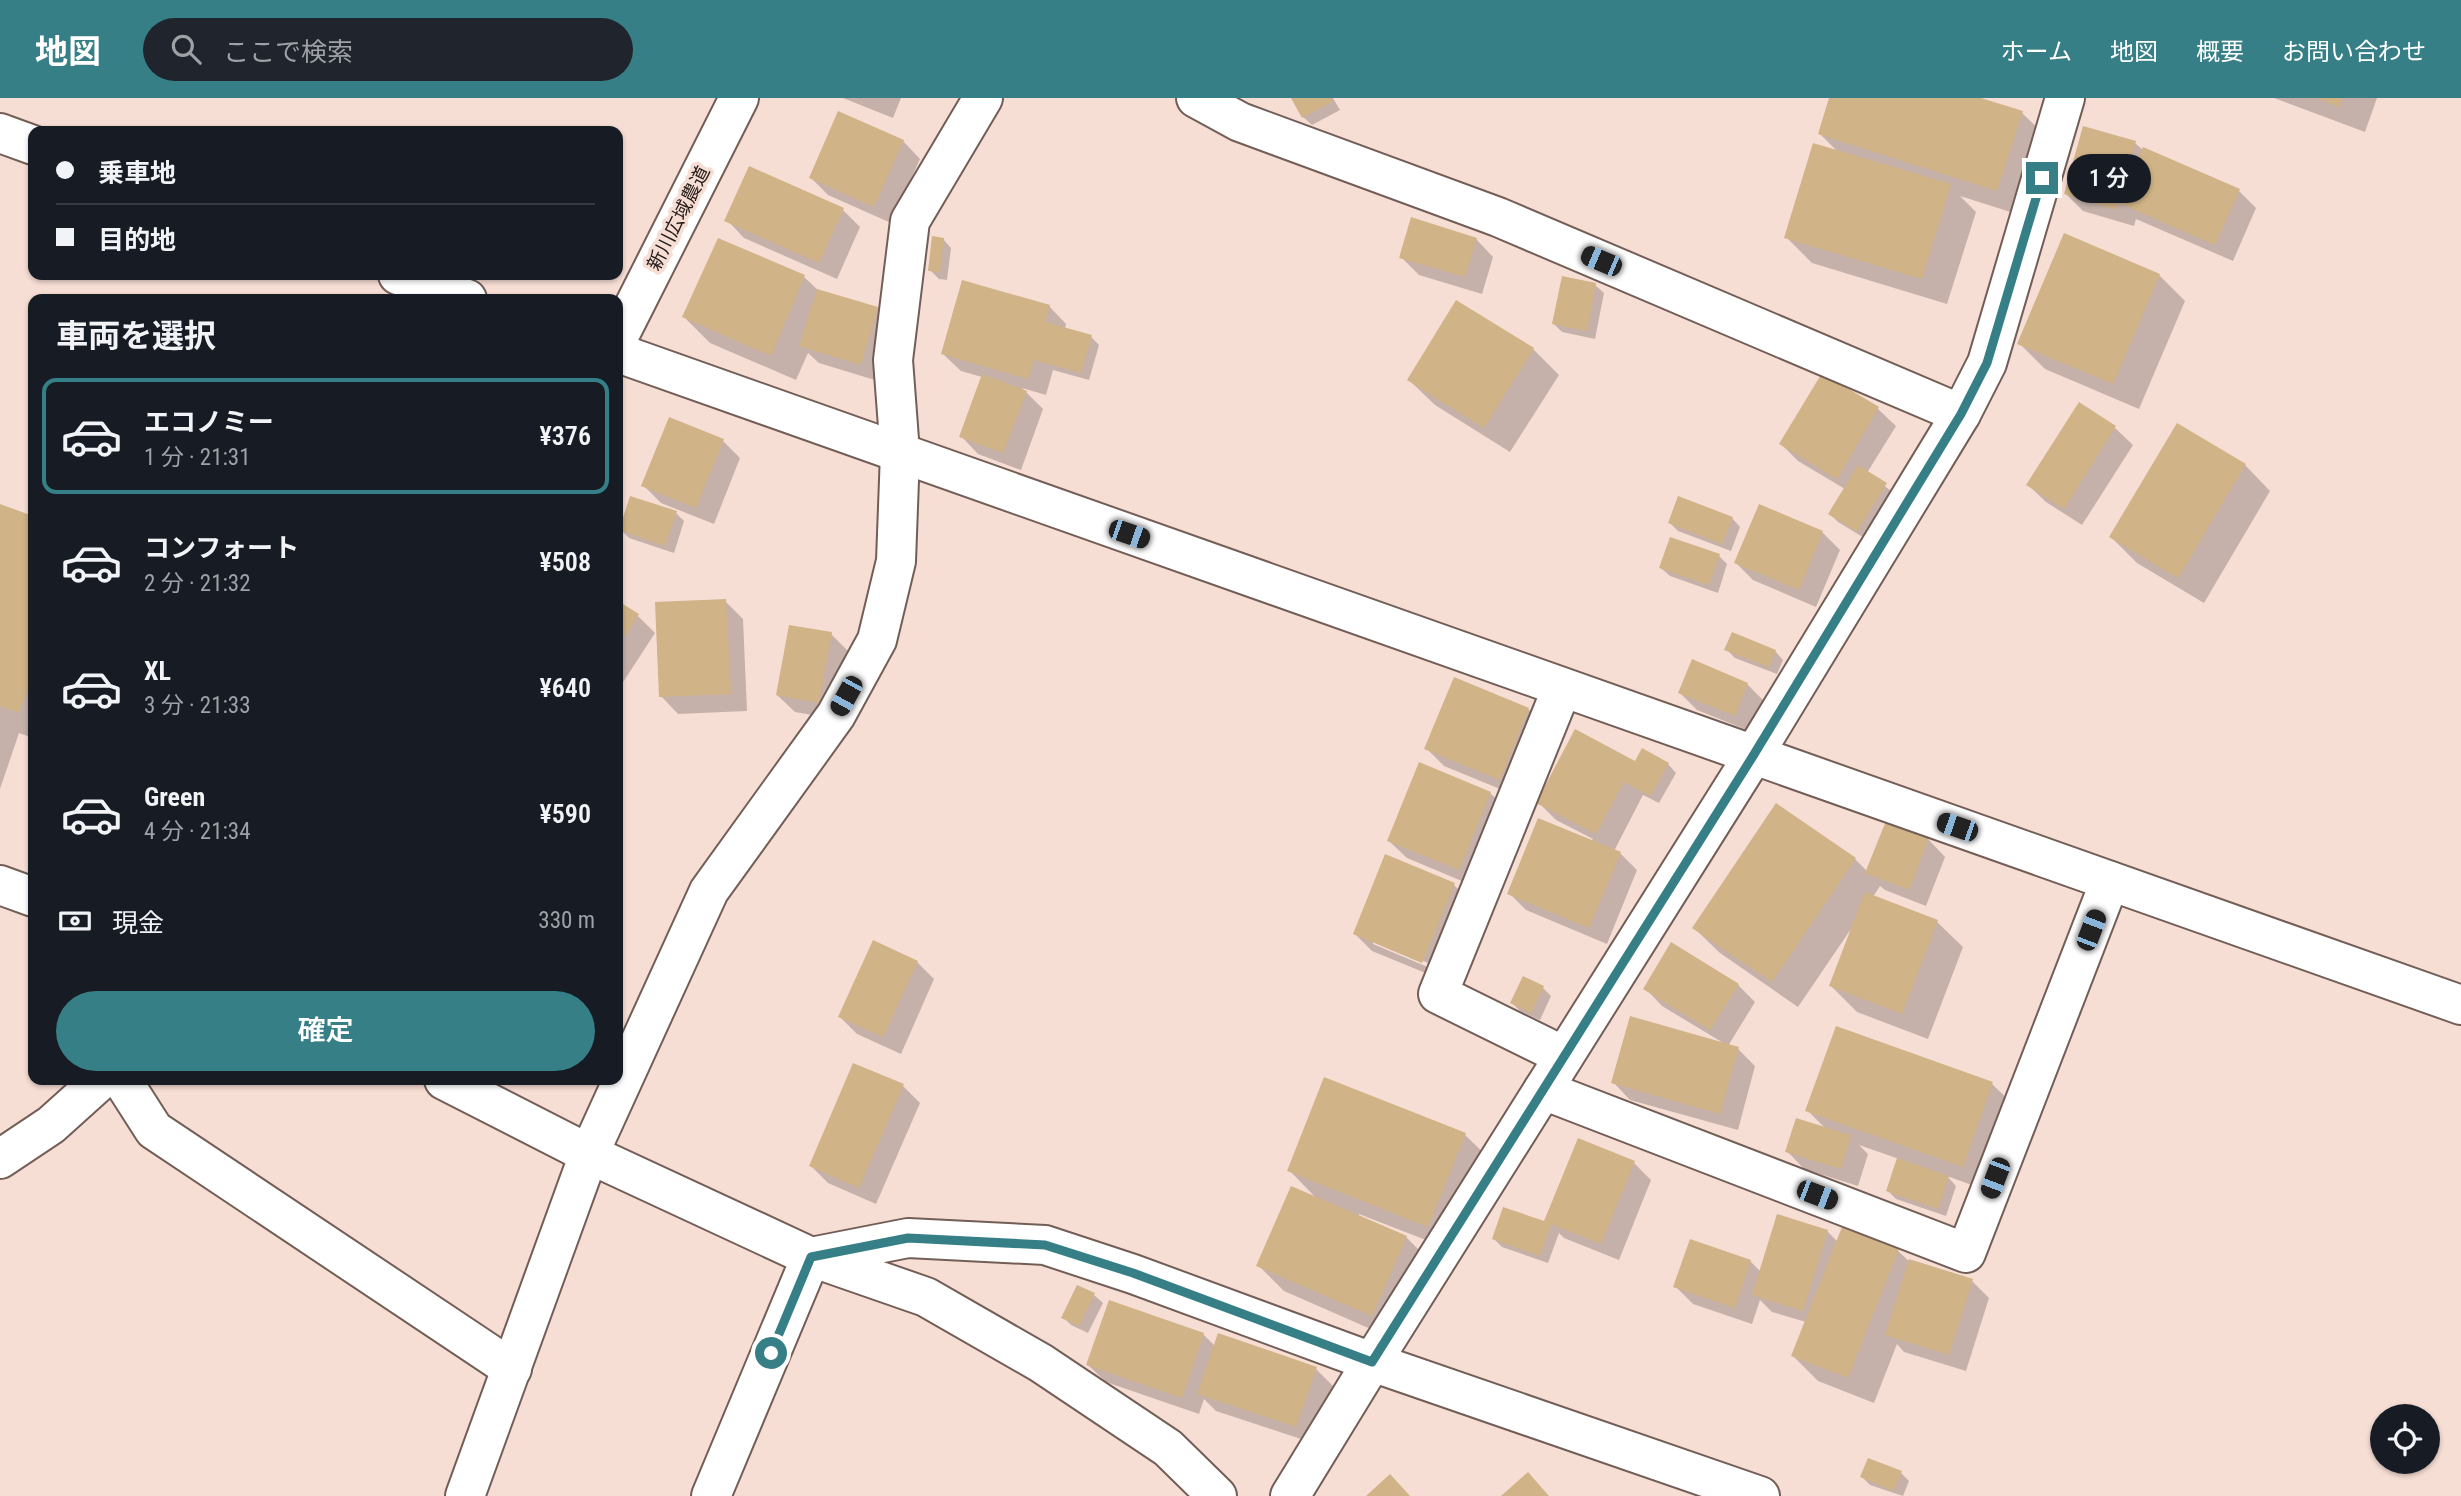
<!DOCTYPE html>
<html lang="ja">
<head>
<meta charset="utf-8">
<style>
	body { margin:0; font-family:"Roboto Condensed","Noto Sans JP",sans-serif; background:#20242c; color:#f1f3f6; height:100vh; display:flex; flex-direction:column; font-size:26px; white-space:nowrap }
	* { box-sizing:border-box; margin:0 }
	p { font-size:23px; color:#9ea1a6 }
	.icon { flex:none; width:38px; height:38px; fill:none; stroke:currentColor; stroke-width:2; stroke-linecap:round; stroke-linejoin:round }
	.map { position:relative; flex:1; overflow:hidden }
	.side { position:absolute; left:28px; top:196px; width:595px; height:791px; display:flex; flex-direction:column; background:#171b24; border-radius:14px; box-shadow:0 2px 5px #0004 }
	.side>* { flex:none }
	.hud { position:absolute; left:28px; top:28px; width:595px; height:154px; border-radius:14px; box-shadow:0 2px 5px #0004; display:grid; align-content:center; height:154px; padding:0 28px; background:#171b24 }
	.buttons { position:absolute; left:2370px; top:1306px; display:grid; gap:14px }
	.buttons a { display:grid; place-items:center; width:70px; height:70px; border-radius:50%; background:#171b24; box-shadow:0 2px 5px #0004; font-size:35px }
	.end { position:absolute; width:32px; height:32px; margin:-16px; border:9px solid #377f86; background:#fff; box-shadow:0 0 0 4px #fff }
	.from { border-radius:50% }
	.bubble { position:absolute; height:49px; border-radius:24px; background:#171b24; box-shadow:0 2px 5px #0004; font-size:23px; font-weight:600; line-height:49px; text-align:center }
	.car { position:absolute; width:21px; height:42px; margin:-21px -10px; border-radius:9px; box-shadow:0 0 5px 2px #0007; background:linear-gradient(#222 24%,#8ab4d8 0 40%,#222 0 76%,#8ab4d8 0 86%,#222 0) }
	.hud b { display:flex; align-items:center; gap:24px; height:66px; font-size:26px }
	.hud b+b { border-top:2px solid #363941 }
	.hud i { width:18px; height:18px; background:#f1f3f6 }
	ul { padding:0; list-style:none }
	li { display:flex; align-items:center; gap:21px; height:116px; margin:0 14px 10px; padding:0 14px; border:4px solid transparent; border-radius:14px }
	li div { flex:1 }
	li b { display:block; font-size:26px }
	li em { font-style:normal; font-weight:600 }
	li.active { border-color:#377f86 }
	li>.icon { width:63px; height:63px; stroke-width:1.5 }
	h2 { padding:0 28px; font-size:32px; line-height:84px }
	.pay { display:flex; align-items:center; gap:18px; height:77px; padding:0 28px; font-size:26px }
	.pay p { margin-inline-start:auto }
	.action { display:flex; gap:14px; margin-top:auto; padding:14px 28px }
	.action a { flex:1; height:80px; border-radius:42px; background:#377f86; color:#fff; font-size:28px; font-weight:600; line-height:80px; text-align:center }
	header { display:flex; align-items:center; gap:42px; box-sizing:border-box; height:98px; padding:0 35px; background:#377f86; color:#fff }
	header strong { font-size:33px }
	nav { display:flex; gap:38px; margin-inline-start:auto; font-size:24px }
	.search { width:490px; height:63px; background:#20242c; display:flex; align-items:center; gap:18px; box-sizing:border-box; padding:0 24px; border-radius:38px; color:#9ea1a6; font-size:26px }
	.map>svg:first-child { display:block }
	.shadow { fill:#0003; fill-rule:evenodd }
	.building { fill:#d0b386 }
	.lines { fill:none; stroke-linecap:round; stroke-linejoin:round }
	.minor-casing { stroke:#725e56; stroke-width:42 }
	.tertiary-casing { stroke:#725e56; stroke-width:42 }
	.minor { stroke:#fff; stroke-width:38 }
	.tertiary { stroke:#fff; stroke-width:38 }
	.route { stroke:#377f86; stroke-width:9 }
	.labels { text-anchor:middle; stroke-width:7; stroke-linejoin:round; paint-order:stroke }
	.street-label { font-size:19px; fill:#211916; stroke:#f7ded5 }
</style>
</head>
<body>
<header>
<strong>地図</strong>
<div class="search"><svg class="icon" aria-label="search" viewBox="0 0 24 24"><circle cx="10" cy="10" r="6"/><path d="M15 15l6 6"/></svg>ここで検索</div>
<nav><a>ホーム</a><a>地図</a><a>概要</a><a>お問い合わせ</a></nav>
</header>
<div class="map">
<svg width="2461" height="1398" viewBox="0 0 2461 1398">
	<rect width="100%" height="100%" fill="#f7ded5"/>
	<g class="shadow">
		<path d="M843,0H901L893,20Z"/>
		<path d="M1293,0H1333L1340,12L1312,27L1303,19Z"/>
		<path d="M1831,0H1976L2022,15L2048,40L2023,118L1960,98L1976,114L1947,206L1812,165L1786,139L1838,54L1820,36Z"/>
		<path d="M2274,0H2377L2365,34Z"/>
		<path d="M903,43L920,61L891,125L828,97L811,80Z"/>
		<path d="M2135,45L2144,53L2239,93L2256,110L2233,163L2136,121L2134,128L2083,113L2066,96Z"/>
		<path d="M843,112L860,129L837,181L744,140L727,122Z"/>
		<path d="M943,141L951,150L947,182L939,181L930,172Z"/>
		<path d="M1476,141L1493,159L1482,196L1419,177L1401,159Z"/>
		<path d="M719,142L804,179L819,193L877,210L895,228L878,283L819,265L808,255L796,282L710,245L684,219Z"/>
		<path d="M2159,177L2185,203L2139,311L2045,271L2019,245Z"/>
		<path d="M1595,187L1604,195L1595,241L1562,234L1554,226Z"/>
		<path d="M1049,208L1066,226L1065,231L1091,239L1099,247L1089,282L1053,272L1046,297L1022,290L1043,311L1021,372L978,356L961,338L982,279L961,273L943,256Z"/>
		<path d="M1533,251L1559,277L1510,354L1435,307L1409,282Z"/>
		<path d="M1823,277L1878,311L1896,328L1867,375L1894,395L1866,441L1838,424L1830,416L1845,391L1798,363L1781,346Z"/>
		<path d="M2079,307L2115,330L2133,347L2082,427L2046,404L2028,387Z"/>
		<path d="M723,343L740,360L714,426L661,405L643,387Z"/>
		<path d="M2245,367L2270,393L2204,505L2137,465L2111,439Z"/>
		<path d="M0,408L33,419V640L19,635L0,691Z"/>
		<path d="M676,415L684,423L674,455L629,440L621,432Z"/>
		<path d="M1732,420L1740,429L1731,453L1678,433L1670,425Z"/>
		<path d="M1822,434L1840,452L1816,509L1753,482L1736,465Z"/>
		<path d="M1719,458L1727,466L1718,495L1670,478L1661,470Z"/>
		<path d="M725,503L743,521L747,613L678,616L661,598Z"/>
		<path d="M618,505L637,517L655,535L618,592Z"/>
		<path d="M831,536L848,553L836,621L795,614L777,597Z"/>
		<path d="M1726,551L1775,553L1783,562L1777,576L1735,560Z"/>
		<path d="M1747,586L1764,603L1752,634L1697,612L1680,595Z"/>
		<path d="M1528,611L1546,629L1517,698L1444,668L1426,650Z"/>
		<path d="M1634,664L1668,666L1676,675L1659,705L1643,697L1614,753L1620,755L1637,772L1607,846L1526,812L1509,795L1593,741L1556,722L1538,704Z"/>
		<path d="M1490,695L1508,712L1476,789L1407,760L1389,743Z"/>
		<path d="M1777,708L1855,761L1868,774L1928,741L1945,759L1926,808L1885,792L1880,788L1873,799L1937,824L1963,849L1928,941L1857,914L1831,888L1851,831L1798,909L1720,855L1694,830Z"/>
		<path d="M1454,787L1471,804L1440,881L1372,853L1355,836ZM1373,843L1431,866L1430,870L1373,846Z"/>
		<path d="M917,864L934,881L901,956L857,936L840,919Z"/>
		<path d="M1738,887L1755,904L1728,948L1738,951L1755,968L1738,1032L1630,1002L1613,984L1725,946L1662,908L1645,890Z"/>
		<path d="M1542,889L1551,898L1540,922L1520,913L1512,905Z"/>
		<path d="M1992,986L2018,1011L1988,1093L1947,1078L1956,1088L1946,1118L1896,1101L1888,1093L1899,1061L1859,1047L1868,1056L1858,1088L1804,1071L1787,1053L1826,1031L1807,1012Z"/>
		<path d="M903,988L920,1005L876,1106L828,1085L811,1068Z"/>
		<path d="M1465,1037L1491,1062L1454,1153L1359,1116L1358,1119L1406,1139L1432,1165L1398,1243L1284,1193L1258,1167L1318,1102L1289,1072Z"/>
		<path d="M1634,1065L1651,1082L1619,1162L1564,1140L1559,1135L1548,1165L1502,1149L1494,1141L1504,1111L1551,1128L1546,1123Z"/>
		<path d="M1827,1133L1838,1144L1898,1153L1910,1164L1972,1183L1989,1200L1966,1273L1904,1254L1897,1246L1874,1305L1818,1283L1793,1258L1806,1224L1772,1214L1760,1202L1752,1226L1693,1206L1675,1188L1750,1163L1761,1174Z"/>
		<path d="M1094,1197L1103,1205L1088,1235L1071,1227L1063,1219Z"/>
		<path d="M1203,1236L1215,1248L1316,1271L1333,1288L1313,1345L1216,1313L1204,1301L1199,1316L1106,1284L1088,1267Z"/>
		<path d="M1901,1375L1909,1383L1903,1398L1870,1387L1862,1379Z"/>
	</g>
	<g class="building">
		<path d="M1291,0H1331L1333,3L1302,20Z"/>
		<path d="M1829,0H1981L2023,13L1997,93L1818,36Z"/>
		<path d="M2316,0H2342L2339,9Z"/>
		<path d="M838,13L904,42L874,109L809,80Z"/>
		<path d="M2083,28L2136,43L2116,112L2064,96Z"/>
		<path d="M1813,45L1951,86L1922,181L1784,140Z"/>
		<path d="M2143,49L2240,91L2215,147L2119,105Z"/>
		<path d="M749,68L844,110L819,165L724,123Z"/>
		<path d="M1411,119L1477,140L1465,179L1399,160Z"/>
		<path d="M2064,135L2160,176L2113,286L2017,246Z"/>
		<path d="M932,138L944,140L940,174L928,173Z"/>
		<path d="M718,140L805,177L771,258L682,219Z"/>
		<path d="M1562,178L1596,185L1587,233L1552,226Z"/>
		<path d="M962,182L1050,207L1045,224L1092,237L1081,275L1034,262L1028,281L941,256Z"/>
		<path d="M817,191L878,209L861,267L799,248Z"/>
		<path d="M1456,202L1534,250L1484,330L1407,282Z"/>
		<path d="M1822,275L1879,309L1837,381L1779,346Z"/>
		<path d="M982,276L1027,293L1003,355L959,339Z"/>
		<path d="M2079,304L2116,328L2064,411L2026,387Z"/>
		<path d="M669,319L724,341L696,410L641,388Z"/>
		<path d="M2177,325L2246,366L2178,480L2109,439Z"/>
		<path d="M1858,367L1887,385L1857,434L1828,416Z"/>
		<path d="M630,398L677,413L665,448L619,432Z"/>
		<path d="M1678,398L1733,419L1722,446L1668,425Z"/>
		<path d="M0,406L33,418V575L19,615L0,608Z"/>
		<path d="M1759,406L1823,433L1799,492L1734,465Z"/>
		<path d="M1670,439L1720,456L1709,487L1659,470Z"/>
		<path d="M726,501L731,596L659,599L655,504Z"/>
		<path d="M618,503L639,516L618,548Z"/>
		<path d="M789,527L832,534L819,605L776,597Z"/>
		<path d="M1732,534L1776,552L1769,569L1724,552Z"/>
		<path d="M1692,561L1748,585L1735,618L1678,595Z"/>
		<path d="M1454,579L1529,610L1500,682L1424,651Z"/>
		<path d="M1575,631L1635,663L1642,650L1669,665L1650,698L1624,684L1596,736L1536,705Z"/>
		<path d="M1419,664L1491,694L1459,772L1387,743Z"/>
		<path d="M1776,705L1856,760L1772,884L1692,830Z"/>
		<path d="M1538,720L1621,754L1589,830L1507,796Z"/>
		<path d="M1886,723L1929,740L1909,792L1865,775Z"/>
		<path d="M1385,756L1455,785L1422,865L1353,836Z"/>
		<path d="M1865,794L1938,822L1902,916L1829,888Z"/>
		<path d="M873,842L918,863L883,939L838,919Z"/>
		<path d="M1671,844L1739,886L1710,932L1643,891Z"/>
		<path d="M1523,878L1544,888L1531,915L1510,905Z"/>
		<path d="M1630,918L1739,949L1720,1016L1611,985Z"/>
		<path d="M1836,928L1993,984L1963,1069L1805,1013Z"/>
		<path d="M853,965L904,986L859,1090L809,1068Z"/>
		<path d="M1324,979L1466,1035L1428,1129L1287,1073Z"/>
		<path d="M1796,1020L1851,1037L1841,1071L1785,1054Z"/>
		<path d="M1578,1040L1635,1063L1601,1146L1551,1126L1540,1158L1492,1141L1503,1109L1544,1123Z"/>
		<path d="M1897,1060L1949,1078L1938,1111L1886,1093Z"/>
		<path d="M1291,1088L1407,1138L1372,1218L1256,1168Z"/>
		<path d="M1777,1116L1828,1132L1803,1213L1752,1197Z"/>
		<path d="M1842,1129L1899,1151L1848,1280L1791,1258Z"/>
		<path d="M1690,1141L1751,1162L1735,1210L1673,1189Z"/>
		<path d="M1909,1161L1973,1181L1949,1257L1885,1237Z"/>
		<path d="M1077,1187L1095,1195L1079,1228L1061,1220Z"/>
		<path d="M1109,1202L1204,1235L1182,1300L1086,1267Z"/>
		<path d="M1218,1235L1317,1269L1296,1329L1197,1296Z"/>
		<path d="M1868,1360L1902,1373L1894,1393L1860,1379Z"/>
		<path d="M1528,1374L1549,1398H1501Z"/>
		<path d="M1390,1376L1410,1398H1366Z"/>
	</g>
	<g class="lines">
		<defs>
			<g id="minor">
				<path d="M1196,0L1240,24L1498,119L1961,316"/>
				<path d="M0,35L33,47"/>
				<path d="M398,177L467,201"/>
				<path d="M618,255L2461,907"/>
				<path d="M1562,590L1438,896L1564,958"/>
				<path d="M0,787L33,799"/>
				<path d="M122,982L154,1032L512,1271"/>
				<path d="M1543,992L1966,1155L2110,783"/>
				<path d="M465,1398L589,1056L709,793L836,617L877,542L896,463L900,355L893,262L910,123L983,0"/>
				<path d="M711,1398L811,1159L908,1140L1045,1147L1133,1176L1372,1264L1760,1398"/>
				<path d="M1290,1398L1372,1264L1753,658L1961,316L1987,265L2065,0"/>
			</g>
			<g id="tertiary">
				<path d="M618,240L739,0"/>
				<path d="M444,982L589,1056L811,1159L926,1199L1041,1265L1168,1350L1217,1398"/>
				<path d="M0,1061L51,1027L101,982"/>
			</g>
		</defs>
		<use href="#minor" class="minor-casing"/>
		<use href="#tertiary" class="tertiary-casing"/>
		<use href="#minor" class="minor"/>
		<use href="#tertiary" class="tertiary"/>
	</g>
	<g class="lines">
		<path class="route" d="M771,1255L811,1159L908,1140L1045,1147L1133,1175L1372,1264L1753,658L1961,316L1987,265L2042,80"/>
	</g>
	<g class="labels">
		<g class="street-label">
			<text transform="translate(678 120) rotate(-63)" y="7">新川広域農道</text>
		</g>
	</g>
</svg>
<div class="buttons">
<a><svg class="icon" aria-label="locate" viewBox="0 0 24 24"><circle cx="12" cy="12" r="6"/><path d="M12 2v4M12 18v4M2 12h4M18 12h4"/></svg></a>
</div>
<i class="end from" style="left:771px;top:1255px"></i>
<i class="end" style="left:2042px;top:80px"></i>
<div class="bubble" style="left:2067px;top:56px;width:84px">1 分</div>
<i class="car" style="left:1601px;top:163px;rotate:293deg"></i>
<i class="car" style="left:1129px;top:436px;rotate:109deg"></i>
<i class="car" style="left:846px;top:598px;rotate:209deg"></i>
<i class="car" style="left:1957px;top:729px;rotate:289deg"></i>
<i class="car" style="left:2091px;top:832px;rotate:21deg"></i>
<i class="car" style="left:1995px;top:1080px;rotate:201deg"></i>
<i class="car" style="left:1817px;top:1097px;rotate:111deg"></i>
<div class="hud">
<b><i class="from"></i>乗車地</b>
<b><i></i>目的地</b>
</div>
<section class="side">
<h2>車両を選択</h2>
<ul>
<li class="active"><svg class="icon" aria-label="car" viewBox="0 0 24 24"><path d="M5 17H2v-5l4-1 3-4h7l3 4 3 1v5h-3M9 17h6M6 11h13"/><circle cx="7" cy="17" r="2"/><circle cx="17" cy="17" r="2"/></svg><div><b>エコノミー</b><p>1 分 · 21:31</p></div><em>¥376</em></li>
<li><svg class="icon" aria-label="car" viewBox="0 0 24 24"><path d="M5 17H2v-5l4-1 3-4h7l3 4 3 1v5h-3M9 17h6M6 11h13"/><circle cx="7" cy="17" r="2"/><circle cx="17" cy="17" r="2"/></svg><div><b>コンフォート</b><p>2 分 · 21:32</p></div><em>¥508</em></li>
<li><svg class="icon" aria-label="car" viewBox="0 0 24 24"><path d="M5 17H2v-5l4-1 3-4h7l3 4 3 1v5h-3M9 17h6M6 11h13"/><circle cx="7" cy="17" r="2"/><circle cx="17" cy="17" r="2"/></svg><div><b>XL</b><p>3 分 · 21:33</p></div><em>¥640</em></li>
<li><svg class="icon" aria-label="car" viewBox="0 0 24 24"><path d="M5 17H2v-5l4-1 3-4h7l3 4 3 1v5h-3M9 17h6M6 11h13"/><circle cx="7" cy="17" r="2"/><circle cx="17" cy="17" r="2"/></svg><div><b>Green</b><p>4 分 · 21:34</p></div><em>¥590</em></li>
</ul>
<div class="pay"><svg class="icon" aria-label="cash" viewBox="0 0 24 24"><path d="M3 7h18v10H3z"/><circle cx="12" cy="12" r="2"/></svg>現金<p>330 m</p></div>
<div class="action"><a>確定</a></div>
</section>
</div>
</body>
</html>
